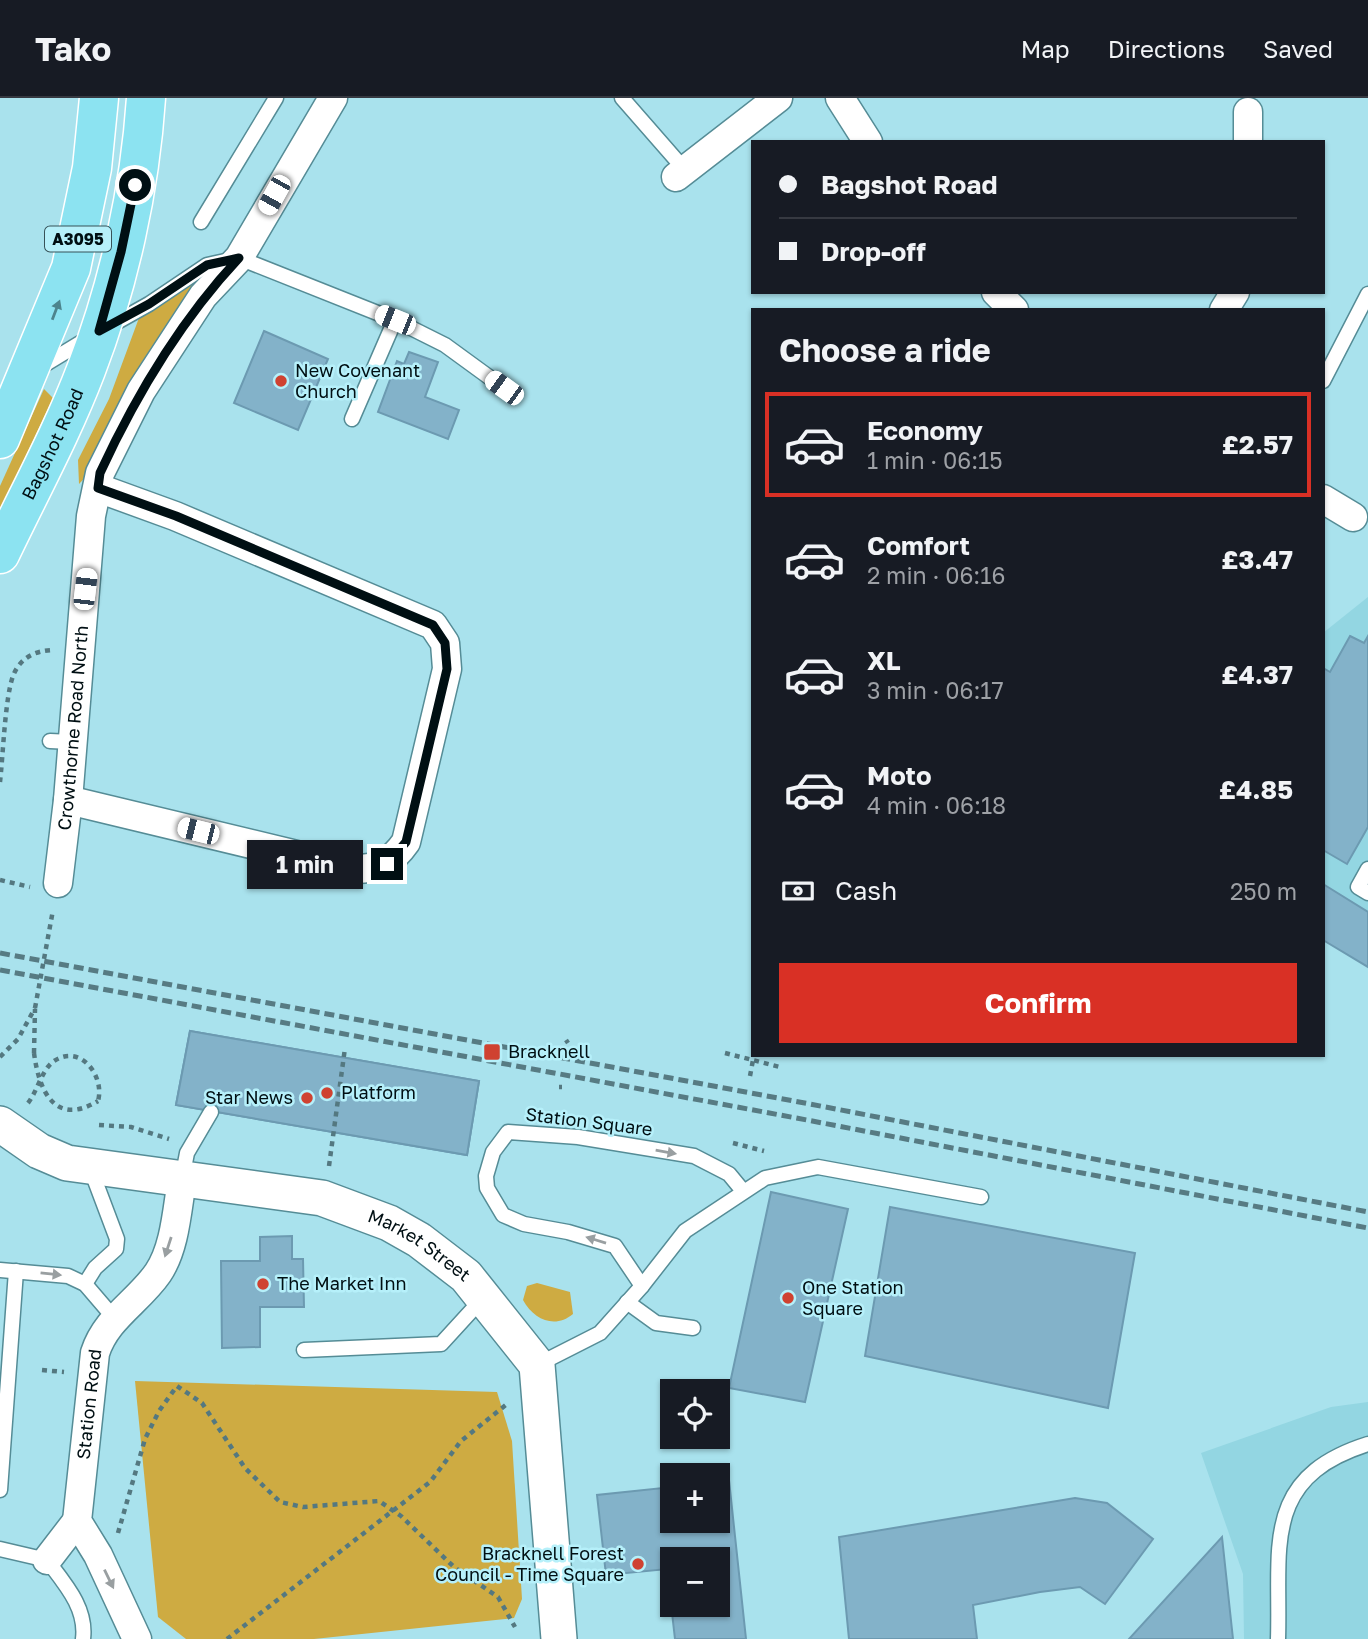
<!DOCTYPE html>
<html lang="en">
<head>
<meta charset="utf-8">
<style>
	body { margin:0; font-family:"Golos Text",sans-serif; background:#20242c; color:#f1f3f6; height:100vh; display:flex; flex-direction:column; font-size:26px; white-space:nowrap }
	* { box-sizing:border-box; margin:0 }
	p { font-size:23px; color:#9ea1a6 }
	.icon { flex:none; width:38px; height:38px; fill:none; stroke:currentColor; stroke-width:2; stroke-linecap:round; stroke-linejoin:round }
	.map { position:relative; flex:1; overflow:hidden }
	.side { position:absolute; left:751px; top:210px; width:574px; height:749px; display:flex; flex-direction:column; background:#171b24; border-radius:0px; box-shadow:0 2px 5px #0004 }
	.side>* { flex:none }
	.top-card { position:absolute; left:751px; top:42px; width:574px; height:154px; border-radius:0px; box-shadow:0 2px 5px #0004; display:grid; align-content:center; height:154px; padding:0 28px; background:#171b24 }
	.tools { position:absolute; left:660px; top:1281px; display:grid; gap:14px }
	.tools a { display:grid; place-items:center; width:70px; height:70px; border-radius:0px; background:#171b24; box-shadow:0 2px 5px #0004; font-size:35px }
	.end { position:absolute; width:32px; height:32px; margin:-16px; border:9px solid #000f13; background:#fff; box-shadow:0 0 0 4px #fff }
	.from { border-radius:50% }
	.bubble { position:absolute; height:49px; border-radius:0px; background:#171b24; box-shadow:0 2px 5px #0004; font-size:23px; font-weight:700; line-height:49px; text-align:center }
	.car { position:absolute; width:21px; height:42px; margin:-21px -10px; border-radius:9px; box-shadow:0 0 5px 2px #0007; background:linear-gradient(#fff 24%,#345 0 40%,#fff 0 76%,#345 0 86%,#fff 0) }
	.top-card b { display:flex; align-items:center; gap:24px; height:66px; font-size:26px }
	.top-card b+b { border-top:2px solid #363941 }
	.top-card i { width:18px; height:18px; background:#f1f3f6 }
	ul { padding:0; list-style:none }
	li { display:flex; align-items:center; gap:21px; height:105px; margin:0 14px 10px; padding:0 14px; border:4px solid transparent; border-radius:0px }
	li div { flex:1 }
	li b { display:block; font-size:26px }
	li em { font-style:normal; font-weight:700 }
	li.current { border-color:#d93025 }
	li>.icon { width:63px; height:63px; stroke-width:1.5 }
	h2 { padding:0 28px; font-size:32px; line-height:84px }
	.pay { display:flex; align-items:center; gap:18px; height:77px; padding:0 28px; font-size:26px }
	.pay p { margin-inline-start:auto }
	.action { display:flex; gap:14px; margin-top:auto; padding:14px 28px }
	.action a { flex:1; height:80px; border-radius:0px; background:#d93025; color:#fff; font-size:28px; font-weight:700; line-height:80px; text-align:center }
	header { display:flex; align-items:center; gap:42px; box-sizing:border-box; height:98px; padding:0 35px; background:#171b24; border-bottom:2px solid #363941 }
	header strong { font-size:33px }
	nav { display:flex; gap:38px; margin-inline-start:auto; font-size:24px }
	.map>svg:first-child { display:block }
	.built { fill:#93d6e2 }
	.green { fill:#ceab42 }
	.building { fill:#83b2c9; stroke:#6c9ab1; stroke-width:2; fill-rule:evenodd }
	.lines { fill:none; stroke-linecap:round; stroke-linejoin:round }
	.service-casing { stroke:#558c96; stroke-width:17 }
	.minor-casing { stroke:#558c96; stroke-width:31 }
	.tertiary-casing { stroke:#558c96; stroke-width:38 }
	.primary-casing { stroke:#fff; stroke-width:41 }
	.path { stroke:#547880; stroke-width:4.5; stroke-dasharray:5 5; stroke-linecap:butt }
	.service { stroke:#fff; stroke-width:14 }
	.minor { stroke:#fff; stroke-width:28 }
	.tertiary { stroke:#fff; stroke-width:35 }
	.primary { stroke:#8ce3f1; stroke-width:38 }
	.rail { stroke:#577b83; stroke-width:5; stroke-dasharray:10 5; stroke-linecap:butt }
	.path-bridge { stroke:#547880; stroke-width:4.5; stroke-dasharray:5 5; stroke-linecap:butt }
	.oneway { fill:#4d848d }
	.oneway2 { fill:#999fa1 }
	.route { stroke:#000f13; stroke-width:9 }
	.poi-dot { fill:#cf4231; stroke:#b6f0fa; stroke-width:2.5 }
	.labels { text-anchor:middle; stroke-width:5; stroke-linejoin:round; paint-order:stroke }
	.shield { fill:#b6f0fa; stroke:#375258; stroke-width:2 }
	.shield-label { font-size:16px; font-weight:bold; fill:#000f13 }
	.poi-label { font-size:18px; fill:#000f13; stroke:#b6f0fa; text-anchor:start }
	.street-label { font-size:18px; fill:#000f13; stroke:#b6f0fa }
</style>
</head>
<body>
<header>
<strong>Tako</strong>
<nav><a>Map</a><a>Directions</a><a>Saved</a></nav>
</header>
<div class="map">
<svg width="1368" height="1541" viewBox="0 0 1368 1541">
	<rect width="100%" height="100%" fill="#a9e2ed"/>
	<g class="built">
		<path d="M1368,499V869L1323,842V535Z"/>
		<path d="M1368,1304V1541H1244L1243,1476L1201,1355L1331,1309Z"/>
	</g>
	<g class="green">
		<path d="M208,163L93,371L79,386L78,362L109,301L143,209Z"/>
		<path d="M44,291L53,300L0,413V388Z"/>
		<path d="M537,1185L570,1194L573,1216C555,1231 534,1222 523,1202L527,1188Z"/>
		<path d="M135,1283L497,1294L512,1343L522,1501L514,1520L314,1541H186L158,1519Z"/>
	</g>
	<g class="building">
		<path d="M264,233L328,261L298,332L234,305Z"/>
		<path d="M409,254L438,264L425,299L459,312L448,341L378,314L397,263L404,266Z"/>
		<path d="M1350,538L1364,545L1368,538V729L1347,766L1323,752V570L1330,574Z"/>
		<path d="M1323,786L1368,814V869L1323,842Z"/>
		<path d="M190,933L479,983L467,1057L176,1007Z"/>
		<path d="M190,933L479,983L467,1057L176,1007Z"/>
		<path d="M771,1094L848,1111L805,1304L729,1290Z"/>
		<path d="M890,1109L1135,1155L1108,1310L865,1258Z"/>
		<path d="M292,1138V1161H303L304,1209H260V1249L222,1250L221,1163H260V1139Z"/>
		<path d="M729,1382L746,1541H675L667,1471L606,1477L597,1397L672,1389V1423H718V1384ZM672,1461H718V1507H672Z"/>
		<path d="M1075,1400L1107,1405L1153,1441L1105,1506L1080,1489L1040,1494L973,1507L977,1541H849L839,1439Z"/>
		<path d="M1222,1439L1233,1541H1129Z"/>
	</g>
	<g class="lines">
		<defs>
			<g id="service">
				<path d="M622,0L685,72"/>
				<path d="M201,124L276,0"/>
				<path d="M108,229L149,206L207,167L239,160L395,222L445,247L504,290"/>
				<path d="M39,270L90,239"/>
				<path d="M1323,283L1368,196"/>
				<path d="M352,321L395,222"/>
				<path d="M50,643L71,644"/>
				<path d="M1368,771L1358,789L1368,795"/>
				<path d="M182,1081L187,1055L211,1014"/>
				<path d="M0,1172L68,1178L85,1186L115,1221"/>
				<path d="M85,1186L95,1170L116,1151L117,1141L91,1072"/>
				<path d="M642,1188L615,1148L568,1134L524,1126L503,1117L487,1090L486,1078L493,1054L508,1034L578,1039L694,1058L729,1076L743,1093"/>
				<path d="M627,1204L656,1225L693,1230"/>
				<path d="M304,1252L441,1246L484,1199"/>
				<path d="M537,1267L600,1235L642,1188L685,1133L765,1080L818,1069L981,1099"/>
				<path d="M0,1392L16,1173"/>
				<path d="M0,1451L47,1462C65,1486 87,1510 83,1541"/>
				<path d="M1278,1541C1281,1451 1260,1380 1368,1346"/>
			</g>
			<g id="minor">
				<path d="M840,0L868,44"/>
				<path d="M1248,44V14"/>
				<path d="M676,79L778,0"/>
				<path d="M996,194L1014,212"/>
				<path d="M1224,212L1235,194"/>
				<path d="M1323,401L1353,419"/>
				<path d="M68,702L355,771C379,771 392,764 406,744L447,571L445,545L433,527L175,418L98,390"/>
				<path id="s1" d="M58,785L68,702L91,418L100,375L141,293L203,198L239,160L333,0"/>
				<path d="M47,1462L77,1423"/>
				<path id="s2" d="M137,1541L98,1457L77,1423L95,1255C106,1220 138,1204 158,1175C175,1150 177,1112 182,1082"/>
			</g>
			<g id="tertiary">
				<path id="s3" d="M0,1026L39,1053L67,1065L322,1100L389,1125L419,1142L466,1178L537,1267L559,1541"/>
			</g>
			<g id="primary">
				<path d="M0,341L71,170L92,70L99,0"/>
				<path id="s4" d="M0,456C29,395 62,335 86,272C119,186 140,91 146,0"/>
			</g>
		</defs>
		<use href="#service" class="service-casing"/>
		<use href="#minor" class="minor-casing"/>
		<use href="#tertiary" class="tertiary-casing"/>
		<use href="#primary" class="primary-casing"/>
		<g class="path">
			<path d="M0,684C3,658 5,600 13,578C20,560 34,553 52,552"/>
			<path d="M0,782L30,789"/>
			<path d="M566,942L568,945"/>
			<path d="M34,955L35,911"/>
			<path d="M725,955L780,969"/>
			<path d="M0,959L18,941L35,910"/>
			<path d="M750,978L753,962"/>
			<path d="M559,989H562"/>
			<path d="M28,1005C37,994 42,971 54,963C81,945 105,979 98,1003"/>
			<path d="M99,1027L131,1029L169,1041"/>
			<path d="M733,1045L764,1053"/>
			<path d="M329,1068L345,950"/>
			<path d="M42,1272L64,1274"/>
			<path d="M118,1435L145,1341L159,1313L177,1288L202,1305L245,1370L280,1404L303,1409L379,1403L401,1418L454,1469L498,1499L515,1529"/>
			<path d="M227,1541L430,1384L461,1343L507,1306"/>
		</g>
		<use href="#service" class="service"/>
		<use href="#minor" class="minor"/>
		<use href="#tertiary" class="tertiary"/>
		<use href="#primary" class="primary"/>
		<g class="rail">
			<path d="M0,855L810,1006L1368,1114"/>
			<path d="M0,872L807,1022L1368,1130"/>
		</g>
		<g class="path-bridge">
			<path d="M35,910L53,812"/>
			<path d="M34,955C39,993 55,1029 98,1003"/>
		</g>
	</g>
	<defs><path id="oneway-solid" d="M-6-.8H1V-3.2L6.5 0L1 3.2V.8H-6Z" transform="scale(1.75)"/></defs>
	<use class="oneway" href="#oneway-solid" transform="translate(56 212) rotate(-69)"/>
	<g class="oneway2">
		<use href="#oneway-solid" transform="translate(666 1054) rotate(10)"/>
		<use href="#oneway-solid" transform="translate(596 1142) rotate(-163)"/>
		<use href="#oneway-solid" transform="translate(168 1149) rotate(108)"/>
		<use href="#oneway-solid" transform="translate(51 1176) rotate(6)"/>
		<use href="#oneway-solid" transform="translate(109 1481) rotate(64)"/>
	</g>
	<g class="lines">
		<path class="route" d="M135,87L121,154L99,233L149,206L207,167L239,160C180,223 136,297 100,375L98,390L176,418L433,527L445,545L447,571L406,744L387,766"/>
	</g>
	<g class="poi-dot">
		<circle cx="281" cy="283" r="7"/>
		<rect x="483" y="945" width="18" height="18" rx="3.5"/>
		<circle cx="327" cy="995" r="7"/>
		<circle cx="307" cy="1000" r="7"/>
		<circle cx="263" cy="1186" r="7"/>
		<circle cx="788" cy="1200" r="7"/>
		<circle cx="638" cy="1466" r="7"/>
	</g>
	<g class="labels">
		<rect class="shield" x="45" y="128.5" width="66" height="25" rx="5"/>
		<g class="shield-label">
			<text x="78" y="147">A3095</text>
		</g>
		<g class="poi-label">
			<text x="295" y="279">New Covenant<tspan x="295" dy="21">Church</tspan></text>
			<text x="508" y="960">Bracknell</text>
			<text x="341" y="1001">Platform</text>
			<text x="293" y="1006" text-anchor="end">Star News</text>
			<text x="277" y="1192">The Market Inn</text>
			<text x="802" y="1196">One Station<tspan x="802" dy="21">Square</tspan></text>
			<text x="624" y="1462" text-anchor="end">Bracknell Forest<tspan x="624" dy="21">Council - Time Square</tspan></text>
		</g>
		<g class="street-label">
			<text dy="6" stroke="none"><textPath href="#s4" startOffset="122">Bagshot Road</textPath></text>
			<text dy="6" stroke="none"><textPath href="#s1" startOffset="156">Crowthorne Road North</textPath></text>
			<text transform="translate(589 1024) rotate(7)" y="6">Station Square</text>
			<text dy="6" stroke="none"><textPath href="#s3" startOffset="444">Market Street</textPath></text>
			<text dy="6" stroke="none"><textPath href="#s2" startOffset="250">Station Road</textPath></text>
		</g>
	</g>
</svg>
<div class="tools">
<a><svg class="icon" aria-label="locate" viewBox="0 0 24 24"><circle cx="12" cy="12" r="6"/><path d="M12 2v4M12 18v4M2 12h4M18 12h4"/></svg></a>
<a>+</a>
<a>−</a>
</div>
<i class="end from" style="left:135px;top:87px"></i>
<i class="end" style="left:387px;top:766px"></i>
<div class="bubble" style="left:247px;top:742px;width:116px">1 min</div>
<i class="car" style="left:274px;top:97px;rotate:209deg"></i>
<i class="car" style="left:395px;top:222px;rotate:292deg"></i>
<i class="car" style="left:504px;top:290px;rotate:306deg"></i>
<i class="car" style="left:85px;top:491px;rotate:7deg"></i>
<i class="car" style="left:198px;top:733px;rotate:284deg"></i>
<div class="top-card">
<b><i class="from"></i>Bagshot Road</b>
<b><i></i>Drop-off</b>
</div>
<section class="side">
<h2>Choose a ride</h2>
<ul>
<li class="current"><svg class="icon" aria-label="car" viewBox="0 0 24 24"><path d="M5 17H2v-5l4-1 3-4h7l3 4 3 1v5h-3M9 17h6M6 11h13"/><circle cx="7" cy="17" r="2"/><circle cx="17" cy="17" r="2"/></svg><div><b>Economy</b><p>1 min · 06:15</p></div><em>£2.57</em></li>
<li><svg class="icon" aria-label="car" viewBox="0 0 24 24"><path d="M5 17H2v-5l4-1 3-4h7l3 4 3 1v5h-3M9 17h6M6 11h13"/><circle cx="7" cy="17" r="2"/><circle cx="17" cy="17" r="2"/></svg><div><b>Comfort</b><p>2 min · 06:16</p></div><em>£3.47</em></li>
<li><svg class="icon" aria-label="car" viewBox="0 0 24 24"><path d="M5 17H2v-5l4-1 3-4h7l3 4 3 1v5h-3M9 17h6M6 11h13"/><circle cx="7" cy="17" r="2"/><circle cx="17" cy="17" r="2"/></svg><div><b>XL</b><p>3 min · 06:17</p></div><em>£4.37</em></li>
<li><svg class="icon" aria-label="car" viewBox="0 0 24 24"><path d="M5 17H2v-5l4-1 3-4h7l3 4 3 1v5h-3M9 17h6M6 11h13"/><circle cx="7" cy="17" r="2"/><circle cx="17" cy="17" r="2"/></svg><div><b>Moto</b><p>4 min · 06:18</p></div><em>£4.85</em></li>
</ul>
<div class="pay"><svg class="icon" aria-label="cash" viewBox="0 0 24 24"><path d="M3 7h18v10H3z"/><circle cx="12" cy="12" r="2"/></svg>Cash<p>250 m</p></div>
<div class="action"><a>Confirm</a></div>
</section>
</div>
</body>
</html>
